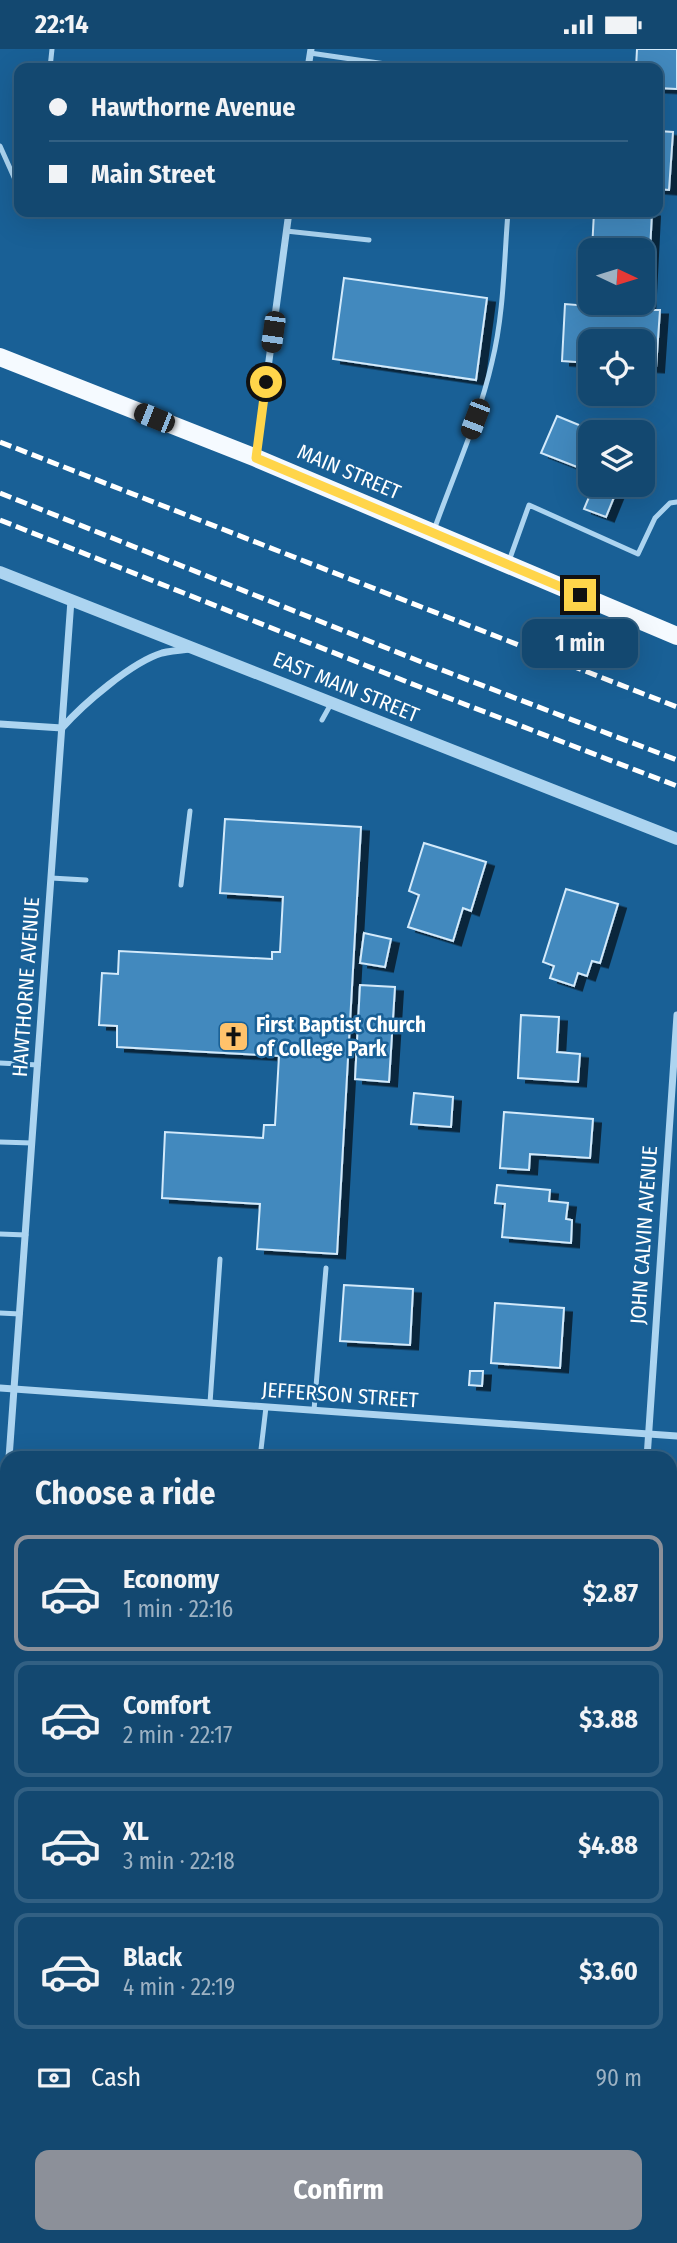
<!DOCTYPE html>
<html lang="en">
<head>
<meta charset="utf-8">
<style>
	body { margin:0; font-family:"Fira Sans Condensed",sans-serif; background:#1c4f75; color:#f1f3f6; height:100vh; display:flex; flex-direction:column; font-size:26px; white-space:nowrap }
	* { box-sizing:border-box; margin:0 }
	p { font-size:23px; color:#9db2c3 }
	.icon { flex:none; width:38px; height:38px; fill:none; stroke:currentColor; stroke-width:2; stroke-linecap:round; stroke-linejoin:round }
	.map { position:relative; flex:1; overflow:hidden }
	.panel { position:absolute; left:0px; top:1402px; width:677px; height:793px; display:flex; flex-direction:column; background:#134870; border-radius:21px 21px 0 0; box-shadow:0 7px 28px #0002,0 0 0 2px #326083 }
	.panel>* { flex:none }
	.top-card { position:absolute; left:14px; top:14px; width:649px; height:154px; border-radius:14px; box-shadow:0 7px 28px #0002,0 0 0 2px #326083; display:grid; align-content:center; height:154px; padding:0 35px; background:#134870 }
	.needle { width:46px; rotate:94deg }
	.fabs { position:absolute; left:578px; top:189px; display:grid; gap:14px }
	.fabs a { display:grid; place-items:center; width:77px; height:77px; border-radius:14px; background:#134870; box-shadow:0 7px 28px #0002,0 0 0 2px #326083; font-size:35px }
	.end { position:absolute; width:32px; height:32px; margin:-16px; border:9px solid #ffd54a; background:#111; box-shadow:0 0 0 4px #111 }
	.from { border-radius:50% }
	.bubble { position:absolute; height:49px; border-radius:14px; background:#134870; box-shadow:0 7px 28px #0002,0 0 0 2px #326083; font-size:23px; font-weight:700; line-height:49px; text-align:center }
	.car { position:absolute; width:21px; height:42px; margin:-21px -10px; border-radius:9px; box-shadow:0 0 5px 2px #0007; background:linear-gradient(#222 24%,#8ab4d8 0 40%,#222 0 76%,#8ab4d8 0 86%,#222 0) }
	.top-card b { display:flex; align-items:center; gap:24px; height:66px; font-size:26px }
	.top-card b+b { border-top:2px solid #326083 }
	.top-card i { width:18px; height:18px; background:#f1f3f6 }
	ul { padding:0; list-style:none }
	li { display:flex; align-items:center; gap:21px; height:116px; margin:0 14px 10px; padding:0 21px; border:4px solid #326083; border-radius:14px }
	li div { flex:1 }
	li b { display:block; font-size:26px }
	li em { font-style:normal; font-weight:700 }
	li.active { border-color:#8c9099 }
	li>.icon { width:63px; height:63px; stroke-width:1.5 }
	h2 { padding:0 35px; font-size:32px; line-height:84px }
	.pay { display:flex; align-items:center; gap:18px; height:77px; padding:0 35px; font-size:26px }
	.pay p { margin-inline-start:auto }
	.cta { display:flex; gap:14px; margin-top:auto; padding:14px 35px }
	.cta a { flex:1; height:80px; border-radius:14px; background:#8c9099; color:#fff; font-size:28px; font-weight:700; line-height:80px; text-align:center }
	.status { display:flex; justify-content:space-between; align-items:center; height:49px; padding:0 35px; background:#134870; direction:ltr }
	.status svg { height:19px; fill:currentColor }
	.map>svg:first-child { display:block }
	.building { fill:#4289be; stroke:#d3eafb; stroke-width:2; filter:url(#shadow) }
	.lines { fill:none; stroke-linecap:round; stroke-linejoin:round }
	.service { stroke:#acd4f0; stroke-width:5 }
	.minor { stroke:#acd4f0; stroke-width:7 }
	.tertiary { stroke:#acd4f0; stroke-width:12 }
	.primary { stroke:#f5faff; stroke-width:18 }
	.rail { stroke:#fff; stroke-width:5; stroke-dasharray:12 5; stroke-linecap:butt }
	.route { stroke:#ffd54a; stroke-width:9 }
	.labels { text-anchor:middle; stroke-width:5; stroke-linejoin:round; paint-order:stroke }
	.street-label { font-size:21px; fill:#fff; stroke:#196096 }
	.poi-label { font-size:21px; font-weight:bold; fill:#fff; stroke:#196096; text-anchor:start }
</style>
</head>
<body>
<div class="status"><b>22:14</b><svg viewBox="0 0 49 12"><path d="M0 12V9h3v3zM5 12V6h3v6zM10 12V3h3v9zM15 12V0h3v12zM26 1h20v11H26zM47 4h2v5h-2z"/></svg></div>
<div class="map">
<svg width="677" height="2194" viewBox="0 0 677 2194">
	<defs>
		<filter id="shadow"><feDropShadow dx="8" dy="4.5" stdDeviation="0" flood-color="#0009"/></filter>
	</defs>
	<rect width="100%" height="100%" fill="#196096"/>
	<g class="building">
		<path d="M637,0H677V40L658,39V19H636Z"/>
		<path d="M658,82L673,83L669,141L658,140Z"/>
		<path d="M594,163H652L647,261H660L656,319L642,318V292H590V314L562,312L565,255L589,257L590,246V254H642V201H592Z"/>
		<path d="M344,229L487,249L476,331L333,310Z"/>
		<path d="M557,367L596,383H590V423L541,404Z"/>
		<path d="M594,436H619L606,468L584,460Z"/>
		<path d="M225,770L361,778L337,1205L257,1200L260,1155L162,1149L165,1083L263,1089L264,1076H275L279,1007L117,998V977L99,976L102,924L118,925L119,902L272,910V903H280L283,848L220,844Z"/>
		<path d="M424,794L486,813L471,862L463,859L453,892L408,878L419,846L409,842Z"/>
		<path d="M566,840L618,855L600,914L592,912L587,927L578,924L574,937L550,929L554,917L543,913Z"/>
		<path d="M364,884L391,890L385,918L360,914Z"/>
		<path d="M360,936L395,938L389,1033L355,1030Z"/>
		<path d="M521,966L559,968L557,1003L580,1005L578,1033L518,1029Z"/>
		<path d="M414,1044L453,1048L451,1078L411,1075Z"/>
		<path d="M504,1063L593,1070L590,1109L530,1105L529,1121L500,1119Z"/>
		<path d="M497,1136L550,1141L549,1152L568,1154L566,1170L572,1171L571,1194L502,1188L505,1155L495,1154Z"/>
		<path d="M344,1236L413,1240L410,1296L340,1292Z"/>
		<path d="M495,1254L564,1259L560,1319L491,1314Z"/>
		<path d="M470,1322H483L482,1337L469,1336Z"/>
		<rect x="670" y="2111" width="7" height="57"/>
		<path d="M44,2188H127V2194H43Z"/>
		<path d="M458,2188H518L517,2194H458Z"/>
	</g>
	<g class="lines">
		<g class="service">
			<path d="M310,4L413,19"/>
			<path d="M50,19L52,0"/>
			<path d="M0,97L17,135L19,136"/>
			<path d="M286,182L369,191"/>
			<path d="M434,481C454,425 479,370 492,313C504,265 504,212 508,163"/>
			<path d="M509,512L529,456L638,505L655,469L670,454L677,453"/>
			<path d="M322,671L332,653"/>
			<path d="M51,829L86,831"/>
			<path d="M181,836L190,762"/>
			<path d="M0,1014L38,1016"/>
			<path d="M0,1093L32,1094"/>
			<path d="M0,1185L26,1186"/>
			<path d="M0,1264L20,1265"/>
			<path d="M210,1354L220,1210"/>
			<path d="M314,1361L326,1219"/>
			<path d="M260,1409L266,1358"/>
			<path d="M229,2194L230,2188"/>
		</g>
		<g class="minor">
			<path d="M308,19L311,0"/>
			<path d="M256,408L289,163"/>
			<path d="M0,675L62,679C83,655 132,613 162,604C171,602 181,601 190,600"/>
			<path d="M0,1339L677,1387"/>
			<path d="M9,1409L71,551"/>
			<path d="M647,1409L677,966"/>
			<path d="M0,1541L7,1442"/>
			<path d="M0,1994H7"/>
			<path d="M670,2042H677"/>
			<path d="M592,2194L593,2188"/>
		</g>
		<path class="tertiary" d="M0,523L677,790"/>
		<path class="primary" d="M0,308L256,409L677,587"/>
		<g class="rail">
			<path d="M0,393L677,658"/>
			<path d="M0,444L429,616L677,711"/>
			<path d="M0,471L420,638L677,737"/>
		</g>
	</g>
	<g class="lines">
		<path class="route" d="M266,333L256,409L580,546"/>
	</g>
	<defs>
		<symbol id="church-square" viewBox="-11 -11 22 22"><rect x="-9" y="-9" width="18" height="18" rx="4" fill="#ffc26b" stroke="#196096"/><path d="M-1.2-6h2.4v3.5h3.3v2.4h-3.3V6h-2.4V-.1h-3.3v-2.4h3.3Z" fill="#111"/></symbol>
	</defs>
	<g fill-rule="evenodd">
		<use href="#church-square" x="216" y="970" width="35" height="35"/>
	</g>
	<g class="labels">
		<g class="street-label">
			<text transform="translate(349 423) rotate(23)" y="7">MAIN STREET</text>
			<text transform="translate(346 638) rotate(22)" y="7">EAST MAIN STREET</text>
			<text transform="translate(26 938) rotate(-86)" y="7">HAWTHORNE AVENUE</text>
			<text transform="translate(644 1186) rotate(-86)" y="7">JOHN CALVIN AVENUE</text>
			<text transform="translate(340 1346) rotate(4)" y="7">JEFFERSON STREET</text>
		</g>
		<g class="poi-label">
			<text x="256" y="983">First Baptist Church<tspan x="256" dy="24">of College Park</tspan></text>
		</g>
	</g>
</svg>
<div class="fabs">
<a><svg class="needle" viewBox="-14 -14 28 28"><path d="M0-13l5 13h-10z" fill="#e53935"/><path d="M0 13l5-13h-10z" fill="#9db2c3"/></svg></a>
<a><svg class="icon" aria-label="locate" viewBox="0 0 24 24"><circle cx="12" cy="12" r="6"/><path d="M12 2v4M12 18v4M2 12h4M18 12h4"/></svg></a>
<a><svg class="icon" aria-label="layers" viewBox="0 0 24 24"><path d="M12 4l9 5-9 5-9-5zM3 14l9 5 9-5"/></svg></a>
</div>
<i class="end from" style="left:266px;top:333px"></i>
<i class="end" style="left:580px;top:546px"></i>
<div class="bubble" style="left:522px;top:570px;width:116px">1 min</div>
<i class="car" style="left:273px;top:283px;rotate:188deg"></i>
<i class="car" style="left:154px;top:369px;rotate:292deg"></i>
<i class="car" style="left:475px;top:370px;rotate:201deg"></i>
<div class="top-card">
<b><i class="from"></i>Hawthorne Avenue</b>
<b><i></i>Main Street</b>
</div>
<section class="panel">
<h2>Choose a ride</h2>
<ul>
<li class="active"><svg class="icon" aria-label="car" viewBox="0 0 24 24"><path d="M5 17H2v-5l4-1 3-4h7l3 4 3 1v5h-3M9 17h6M6 11h13"/><circle cx="7" cy="17" r="2"/><circle cx="17" cy="17" r="2"/></svg><div><b>Economy</b><p>1 min · 22:16</p></div><em>$2.87</em></li>
<li><svg class="icon" aria-label="car" viewBox="0 0 24 24"><path d="M5 17H2v-5l4-1 3-4h7l3 4 3 1v5h-3M9 17h6M6 11h13"/><circle cx="7" cy="17" r="2"/><circle cx="17" cy="17" r="2"/></svg><div><b>Comfort</b><p>2 min · 22:17</p></div><em>$3.88</em></li>
<li><svg class="icon" aria-label="car" viewBox="0 0 24 24"><path d="M5 17H2v-5l4-1 3-4h7l3 4 3 1v5h-3M9 17h6M6 11h13"/><circle cx="7" cy="17" r="2"/><circle cx="17" cy="17" r="2"/></svg><div><b>XL</b><p>3 min · 22:18</p></div><em>$4.88</em></li>
<li><svg class="icon" aria-label="car" viewBox="0 0 24 24"><path d="M5 17H2v-5l4-1 3-4h7l3 4 3 1v5h-3M9 17h6M6 11h13"/><circle cx="7" cy="17" r="2"/><circle cx="17" cy="17" r="2"/></svg><div><b>Black</b><p>4 min · 22:19</p></div><em>$3.60</em></li>
</ul>
<div class="pay"><svg class="icon" aria-label="cash" viewBox="0 0 24 24"><path d="M3 7h18v10H3z"/><circle cx="12" cy="12" r="2"/></svg>Cash<p>90 m</p></div>
<div class="cta"><a>Confirm</a></div>
</section>
</div>
</body>
</html>
